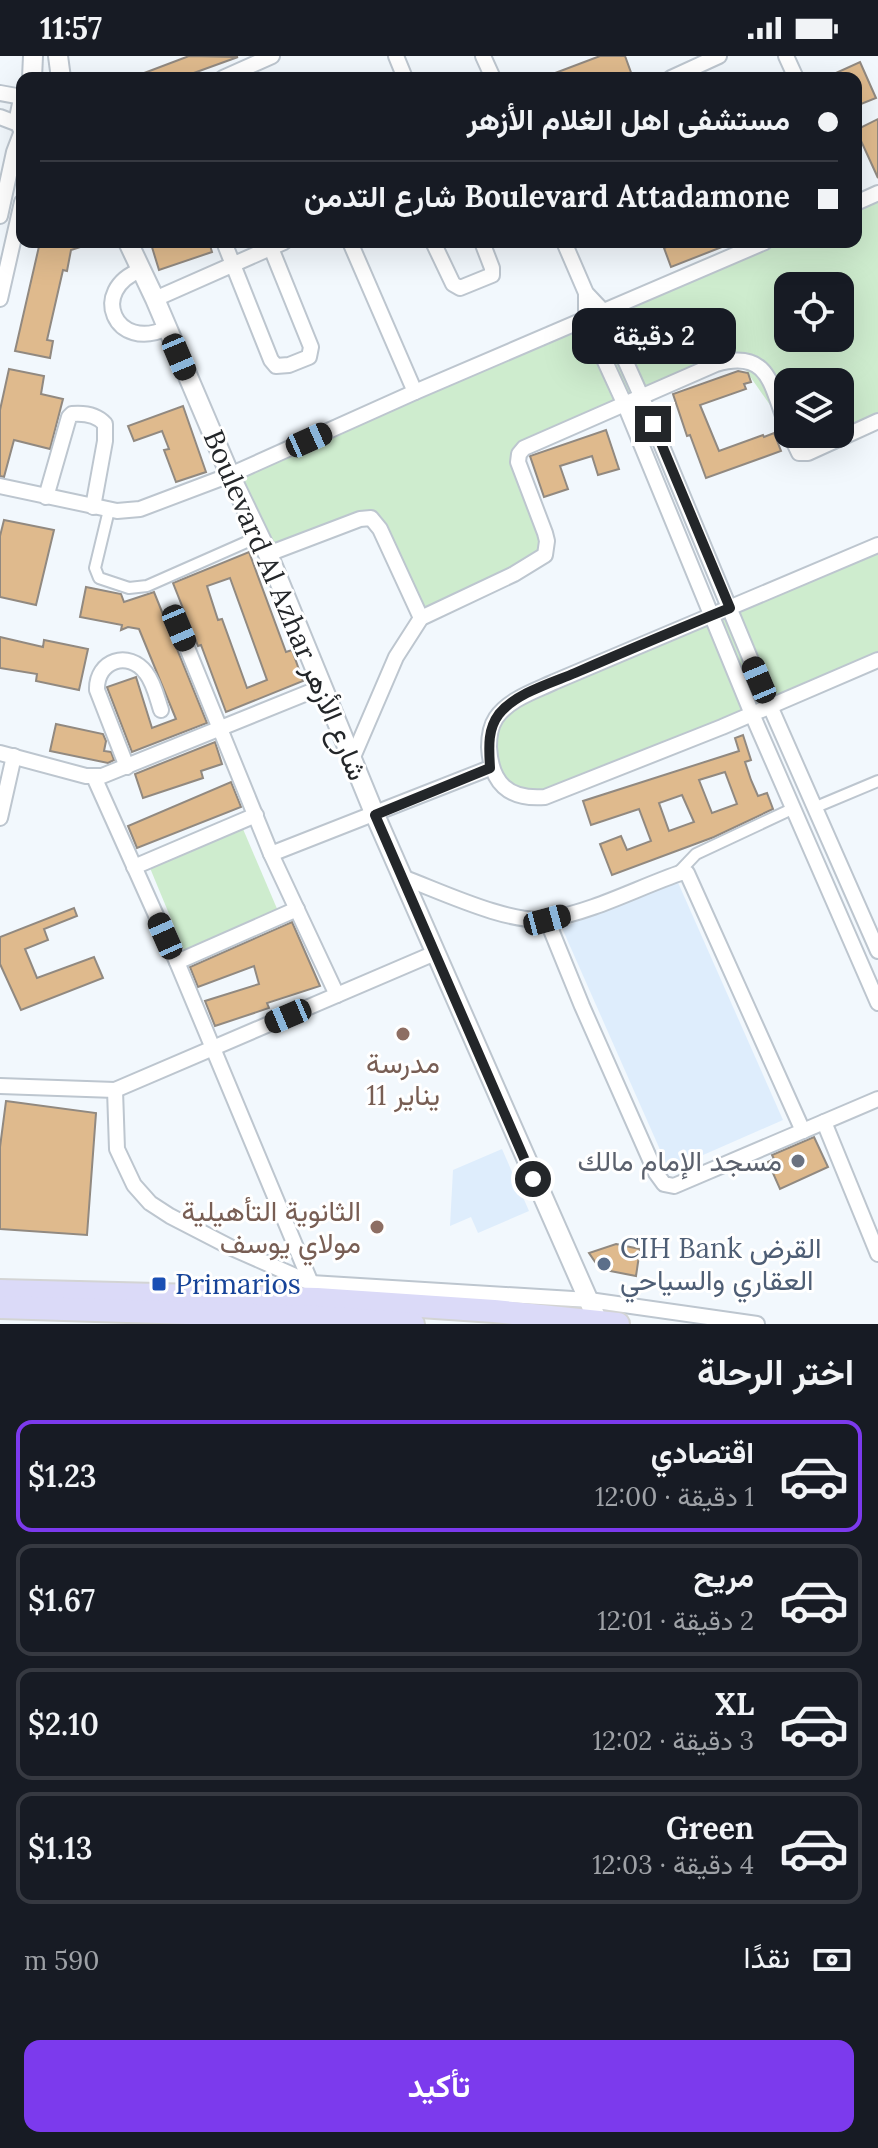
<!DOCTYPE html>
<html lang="ar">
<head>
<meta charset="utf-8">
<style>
	body { margin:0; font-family:Lora,Vazirmatn,serif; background:#20242c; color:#f1f3f6; direction:rtl; height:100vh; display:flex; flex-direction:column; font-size:30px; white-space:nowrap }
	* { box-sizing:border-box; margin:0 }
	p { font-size:26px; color:#9ea1a6 }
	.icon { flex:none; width:44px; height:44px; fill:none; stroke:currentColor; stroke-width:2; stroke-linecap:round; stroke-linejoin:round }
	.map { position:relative; height:1268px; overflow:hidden; direction:ltr }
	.side { display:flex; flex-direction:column; background:#171b24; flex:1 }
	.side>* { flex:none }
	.banner { position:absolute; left:16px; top:16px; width:846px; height:176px; border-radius:16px; box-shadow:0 8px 32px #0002; direction:rtl; display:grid; align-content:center; height:176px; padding:0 24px; background:#171b24 }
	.tools { position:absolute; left:774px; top:216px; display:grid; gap:16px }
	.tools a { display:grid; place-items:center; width:80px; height:80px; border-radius:16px; background:#171b24; box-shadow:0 8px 32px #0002; font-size:40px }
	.end { position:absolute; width:36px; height:36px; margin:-18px; border:10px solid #232629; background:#fff; box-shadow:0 0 0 4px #fff }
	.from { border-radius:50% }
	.bubble { position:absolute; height:56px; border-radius:16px; background:#171b24; box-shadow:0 8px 32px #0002; font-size:26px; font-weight:600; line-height:56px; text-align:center; direction:rtl }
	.car { position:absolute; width:24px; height:48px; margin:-24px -12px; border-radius:10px; box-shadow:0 0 6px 2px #0007; background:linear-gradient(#222 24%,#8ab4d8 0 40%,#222 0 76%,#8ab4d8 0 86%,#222 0) }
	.banner b { display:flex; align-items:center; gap:28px; height:76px; font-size:30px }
	.banner b+b { border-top:2px solid #363941 }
	.banner i { width:20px; height:20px; background:#f1f3f6 }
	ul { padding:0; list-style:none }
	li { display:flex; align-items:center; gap:24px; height:112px; margin:0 16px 12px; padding:0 8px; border:4px solid #363941; border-radius:16px }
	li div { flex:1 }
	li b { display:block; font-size:30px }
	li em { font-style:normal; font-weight:600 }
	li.selected { border-color:#7c3aed }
	li>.icon { width:72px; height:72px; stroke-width:1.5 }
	h2 { padding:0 24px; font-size:36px; line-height:96px }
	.pay { display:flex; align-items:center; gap:20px; height:88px; padding:0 24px; font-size:30px }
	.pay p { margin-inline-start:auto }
	.primary-button { display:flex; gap:16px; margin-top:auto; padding:16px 24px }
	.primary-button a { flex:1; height:92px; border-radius:16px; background:#7c3aed; color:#fff; font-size:32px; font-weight:600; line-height:92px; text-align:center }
	.status { display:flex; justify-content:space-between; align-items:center; height:56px; padding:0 40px; background:#171b24; direction:ltr }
	.status svg { height:22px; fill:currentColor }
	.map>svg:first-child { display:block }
	.built { fill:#deedfc }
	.green { fill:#ceecce; fill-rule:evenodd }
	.building { fill:#dfba8d; stroke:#918980; stroke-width:2; fill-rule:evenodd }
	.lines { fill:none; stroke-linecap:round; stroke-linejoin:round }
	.pedestrian-casing { stroke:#bdc6cf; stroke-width:14 }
	.minor-casing { stroke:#bdc6cf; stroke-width:18 }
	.secondary-casing { stroke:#bdc6cf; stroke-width:22 }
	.primary-casing { stroke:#d3d4d4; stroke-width:26 }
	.pedestrian { stroke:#fff; stroke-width:10 }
	.minor { stroke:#fff; stroke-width:14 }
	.secondary { stroke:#fff; stroke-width:18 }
	.primary { stroke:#dbdaf8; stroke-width:22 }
	.route { stroke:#232629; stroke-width:10 }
	.education-dot { fill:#8d6e63; stroke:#fff; stroke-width:3 }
	.worship-dot { fill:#6b7280; stroke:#fff; stroke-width:3 }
	.service-dot { fill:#5c6f8a; stroke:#fff; stroke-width:3 }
	.transit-dot { fill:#1a4fb4; stroke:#fff; stroke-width:3 }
	.labels { text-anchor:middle; stroke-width:6; stroke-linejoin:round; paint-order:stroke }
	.street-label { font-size:28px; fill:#232629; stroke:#fff }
	.education-label { font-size:28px; fill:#785e54; stroke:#fff }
	.worship-label { font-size:28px; fill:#5b616d; stroke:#fff; text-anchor:end }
	.service-label { font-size:28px; fill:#4e5e75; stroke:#fff; text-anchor:start }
	.transit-label { font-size:28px; fill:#164399; stroke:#fff; text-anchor:start }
</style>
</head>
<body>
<div class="status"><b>11:57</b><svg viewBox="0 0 49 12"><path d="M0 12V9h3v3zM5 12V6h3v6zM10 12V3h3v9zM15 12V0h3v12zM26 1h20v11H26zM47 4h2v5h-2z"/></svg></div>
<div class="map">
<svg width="878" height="1268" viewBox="0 0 878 1268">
	<rect width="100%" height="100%" fill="#f2f8fd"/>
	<g class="built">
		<path d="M676,822L783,1064L669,1114L562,872Z"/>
		<path d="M502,1093L529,1155L478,1177L471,1161L450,1170L453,1114Z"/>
	</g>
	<g class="green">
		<path d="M878,135V362L801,394L790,378H840V326H788V375L738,303L521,392L545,499L421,562L369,458L263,498L227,412L603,255L757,186H856V145ZM788,230H840V282H788Z"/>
		<path d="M878,489V603L721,671L526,741L488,711L502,655Z"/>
		<path d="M243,773L278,855L184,894L150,812Z"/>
	</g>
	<g class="building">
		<path d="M189,0L238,1L180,22H131Z"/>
		<path d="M600,0H625L633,22H542Z"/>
		<path d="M860,6L876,42L856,50V22H825Z"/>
		<path d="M878,63V122L856,74Z"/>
		<path d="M40,186H89L90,188L71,194L67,215L63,214L47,284L53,285L50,302L15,295Z"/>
		<path d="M157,186H209L212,196L159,214L151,188Z"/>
		<path d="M679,186H732V187L671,211L664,192Z"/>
		<path d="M9,313L44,320L41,338L63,343L50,393L14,384L4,421L0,420V354Z"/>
		<path d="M738,315L748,317L751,326L744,328L746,333L700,349L719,395L763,379L764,381L774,377L781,395L706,422L690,379L687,380L673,338Z"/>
		<path d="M183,350L206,416L176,426L164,394L169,393L162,375L134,385L128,370Z"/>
		<path d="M606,374L619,413L598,419L592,400L560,410L568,433L544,441L530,400Z"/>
		<path d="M4,464L54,474L36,549L0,541V480Z"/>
		<path d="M249,496L286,596L292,594L303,625L226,656L201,589L198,590L173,527ZM230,522L267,624L247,632L222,563L218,564L207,530Z"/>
		<path d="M86,531L121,538L124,546L154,536L207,667L132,696L107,631L136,621L152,672L176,663L139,573L128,571L121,574L122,569L80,561Z"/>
		<path d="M0,581L43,591L44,584L88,593L79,634L36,625L37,618L0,612Z"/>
		<path d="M56,668L103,678L106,685L104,695L111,696L114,704L108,707L50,695Z"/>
		<path d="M743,679L751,704L745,706L751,724L758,740L767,737L773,753L714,781L612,819L600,788L621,780L627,794L651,785L639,753L591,769L583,745L739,695L735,682ZM725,716L737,748L712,757L699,724ZM682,739L694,766L669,775L659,747Z"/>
		<path d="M215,686L222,708L201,715L203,722L143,742L135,718Z"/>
		<path d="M231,726L241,751L137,792L128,770Z"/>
		<path d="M74,852L77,860L44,873L48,884L25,893L37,922L94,901L103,922L21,954L0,908V881Z"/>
		<path d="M292,866L320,930L267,947L269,952L215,970L205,945L259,928L254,910L198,931L190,911Z"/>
		<path d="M6,1045L96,1057L87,1179L0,1173V1091Z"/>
		<path d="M814,1081L828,1111L780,1133L768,1106L774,1103L772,1099Z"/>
		<path d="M616,1188L640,1193L636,1220L600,1213L589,1197Z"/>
	</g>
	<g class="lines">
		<defs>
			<g id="pedestrian">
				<path d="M109,454L95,512L99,522L129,532L147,530L258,481"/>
				<path d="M816,751L878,725"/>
				<path d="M677,818L696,798L792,753"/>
			</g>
			<g id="minor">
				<path d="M396,0L405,22"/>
				<path d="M483,0L493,22"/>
				<path d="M786,0L796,22"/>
				<path d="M223,22L272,0"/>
				<path d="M671,22L719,0"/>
				<path d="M0,37L22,41"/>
				<path d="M0,61L21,69"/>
				<path d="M856,147L878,137"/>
				<path d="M0,160L14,96L22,75"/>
				<path d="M224,186L271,304L276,310L289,309L309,301L311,291L271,192"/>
				<path d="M350,186L415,336"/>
				<path d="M433,186L453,228L460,232L492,219V212L482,186"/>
				<path d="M564,186L586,237L603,255L642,342L770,650L878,895"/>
				<path d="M141,214C88,234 115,297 167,272"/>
				<path d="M586,237V264L625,349L752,658L878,947"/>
				<path d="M0,243L22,146"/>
				<path d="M155,243L284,186"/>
				<path d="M790,378L799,397H808L878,365"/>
				<path d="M0,430L117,455L140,453L230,419L415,336L765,186"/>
				<path d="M46,441L69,361L72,358C84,357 97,359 105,368V385L93,451"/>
				<path d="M878,489L554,626C535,635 509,643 496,662C490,671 489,681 489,691C491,727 508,744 545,741L722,671L878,604"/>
				<path d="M268,498L360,463L371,462L380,473L421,562"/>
				<path d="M179,572L271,798L337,939"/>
				<path d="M0,697L86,720H102L322,631"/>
				<path d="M353,701L396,601L421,562L514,518L545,499L547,485L545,477L518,406L519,398L524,392L716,308C771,292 771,332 788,373"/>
				<path d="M127,711L97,634C96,604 129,594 146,617C154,627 157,642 161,654"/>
				<path d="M94,721L177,906L313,1232"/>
				<path d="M0,762L14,700"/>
				<path d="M271,798L490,712"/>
				<path d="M134,811L256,759"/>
				<path d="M402,821C440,835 510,869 549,863C595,855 639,831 683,816L687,817L803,1075"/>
				<path d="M547,864L582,950L656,1117L664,1128L674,1130L878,1043"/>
				<path d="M177,906L297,853"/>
				<path d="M0,1030L115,1034L435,897"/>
				<path d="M115,1034L117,1093L134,1129L150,1147L170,1160L232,1192L311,1227L589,1244L757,1268"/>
				<path d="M824,1066L878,1198"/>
			</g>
			<g id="secondary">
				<path d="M58,0L61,22"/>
				<path d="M32,22L33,0"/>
				<path d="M22,48L19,62L22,72"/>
				<path d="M128,186L155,243L230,419L268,498L375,759L599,1268"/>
			</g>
			<g id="primary">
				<path d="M0,1235L317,1243L494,1255L618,1268"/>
				<path d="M0,1251L317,1261L413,1268"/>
			</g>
		</defs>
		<use href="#pedestrian" class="pedestrian-casing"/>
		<use href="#minor" class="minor-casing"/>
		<use href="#secondary" class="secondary-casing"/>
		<use href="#primary" class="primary-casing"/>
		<use href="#pedestrian" class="pedestrian"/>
		<use href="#minor" class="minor"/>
		<use href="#secondary" class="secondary"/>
		<use href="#primary" class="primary"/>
	</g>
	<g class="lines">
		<path class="route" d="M533,1123L375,759L490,712C489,692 487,674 499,658C516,637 551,627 575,617C626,595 678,573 730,552L653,368"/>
	</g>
	<g class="education-dot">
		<circle cx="403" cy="978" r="8"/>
		<circle cx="377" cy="1171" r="8"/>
	</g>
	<circle class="worship-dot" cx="798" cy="1105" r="8"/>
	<circle class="service-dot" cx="604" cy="1208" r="8"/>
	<rect class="transit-dot" x="151" y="1220" width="16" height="16" rx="4"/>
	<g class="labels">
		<g class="street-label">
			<text transform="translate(286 549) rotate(67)" y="10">Boulevard Al Azhar شارع الأزهر</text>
		</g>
		<g class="education-label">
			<text x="403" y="1017">مدرسة<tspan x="403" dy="32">11 يناير</tspan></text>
			<text x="361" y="1165" text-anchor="end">الثانوية التأهيلية<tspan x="361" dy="32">مولاي يوسف</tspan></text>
		</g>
		<g class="worship-label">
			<text x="782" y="1115">مسجد الإمام مالك</text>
		</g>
		<g class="service-label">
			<text x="620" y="1202">CIH Bank القرض<tspan x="620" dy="32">العقاري والسياحي</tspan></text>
		</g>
		<g class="transit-label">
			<text x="175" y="1238">Primarios</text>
		</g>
	</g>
</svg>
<div class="tools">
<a><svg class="icon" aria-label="locate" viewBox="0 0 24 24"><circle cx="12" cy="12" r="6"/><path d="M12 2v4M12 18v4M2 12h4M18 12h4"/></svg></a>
<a><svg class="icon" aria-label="layers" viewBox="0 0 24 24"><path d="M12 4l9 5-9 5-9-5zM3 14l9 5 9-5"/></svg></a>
</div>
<i class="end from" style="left:533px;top:1123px"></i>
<i class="end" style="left:653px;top:368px"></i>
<div class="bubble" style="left:572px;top:252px;width:164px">2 دقيقة</div>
<i class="car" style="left:179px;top:301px;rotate:157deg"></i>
<i class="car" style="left:309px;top:384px;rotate:66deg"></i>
<i class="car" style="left:179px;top:572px;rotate:157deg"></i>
<i class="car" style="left:759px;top:624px;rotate:337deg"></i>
<i class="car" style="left:547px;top:864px;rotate:75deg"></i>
<i class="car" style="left:165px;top:880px;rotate:336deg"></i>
<i class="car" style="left:288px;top:960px;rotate:247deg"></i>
<div class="banner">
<b><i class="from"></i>مستشفى اهل الغلام الأزهر</b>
<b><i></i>Boulevard Attadamone شارع التدمن</b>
</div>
</div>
<section class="side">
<h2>اختر الرحلة</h2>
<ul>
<li class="selected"><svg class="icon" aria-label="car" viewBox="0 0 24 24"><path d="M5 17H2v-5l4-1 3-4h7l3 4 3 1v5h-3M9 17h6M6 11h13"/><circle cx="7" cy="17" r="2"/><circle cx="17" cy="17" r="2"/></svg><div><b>اقتصادي</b><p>1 دقيقة · 12:00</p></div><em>$1.23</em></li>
<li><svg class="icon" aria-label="car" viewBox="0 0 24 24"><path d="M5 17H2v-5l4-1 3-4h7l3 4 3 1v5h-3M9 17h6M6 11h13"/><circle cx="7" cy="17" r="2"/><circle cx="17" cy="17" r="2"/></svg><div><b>مريح</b><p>2 دقيقة · 12:01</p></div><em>$1.67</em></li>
<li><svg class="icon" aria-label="car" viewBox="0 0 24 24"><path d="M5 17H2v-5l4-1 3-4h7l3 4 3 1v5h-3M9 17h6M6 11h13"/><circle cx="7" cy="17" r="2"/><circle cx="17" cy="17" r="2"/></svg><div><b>XL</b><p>3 دقيقة · 12:02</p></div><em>$2.10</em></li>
<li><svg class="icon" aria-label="car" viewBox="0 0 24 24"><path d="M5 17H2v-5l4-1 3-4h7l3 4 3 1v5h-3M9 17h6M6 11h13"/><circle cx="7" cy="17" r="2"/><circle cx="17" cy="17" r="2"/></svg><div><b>Green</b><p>4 دقيقة · 12:03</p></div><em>$1.13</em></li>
</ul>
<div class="pay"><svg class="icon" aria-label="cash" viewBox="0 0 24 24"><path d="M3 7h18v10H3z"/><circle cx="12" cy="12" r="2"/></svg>نقدًا<p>590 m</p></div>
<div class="primary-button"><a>تأكيد</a></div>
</section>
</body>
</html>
